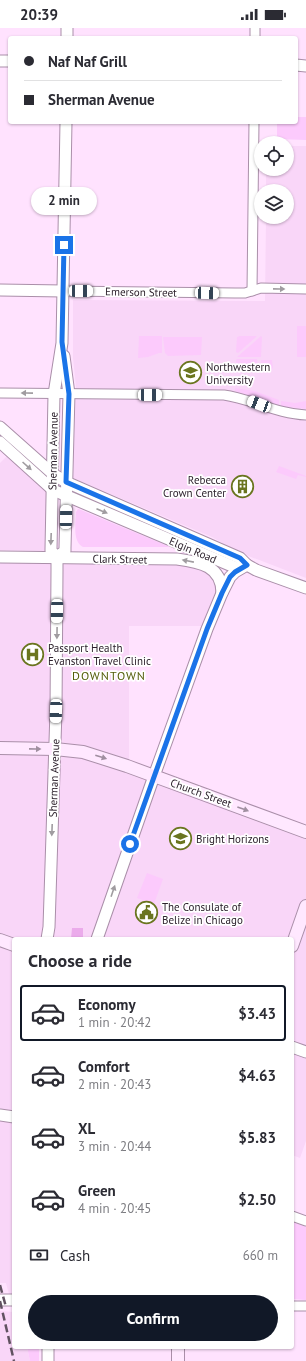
<!DOCTYPE html>
<html lang="en">
<head>
<meta charset="utf-8">
<style>
	body { margin:0; font-family:"PT Sans",sans-serif; background:#f7f7f7; color:#2b2b33; height:100vh; display:flex; flex-direction:column; font-size:15px; white-space:nowrap }
	* { box-sizing:border-box; margin:0 }
	p { font-size:13px; color:#7c7c81 }
	.icon { flex:none; width:22px; height:22px; fill:none; stroke:currentColor; stroke-width:2; stroke-linecap:round; stroke-linejoin:round }
	.map { position:relative; flex:1; overflow:hidden }
	.side { position:absolute; left:12px; top:909px; width:282px; height:412px; display:flex; flex-direction:column; background:#fff; border-radius:4px; box-shadow:0 1px 3px #0004 }
	.side>* { flex:none }
	.hud { position:absolute; left:8px; top:8px; width:290px; height:88px; border-radius:4px; box-shadow:0 1px 3px #0004; display:grid; align-content:center; height:88px; padding:0 16px; background:#fff }
	.buttons { position:absolute; left:254px; top:108px; display:grid; gap:8px }
	.buttons a { display:grid; place-items:center; width:40px; height:40px; border-radius:50%; background:#fff; box-shadow:0 1px 3px #0004; font-size:20px }
	.end { position:absolute; width:18px; height:18px; margin:-9px; border:5px solid #1a73e8; background:#fff; box-shadow:0 0 0 2px #fff }
	.from { border-radius:50% }
	.bubble { position:absolute; height:28px; border-radius:14px; background:#fff; box-shadow:0 1px 3px #0004; font-size:13px; font-weight:600; line-height:28px; text-align:center }
	.car { position:absolute; width:12px; height:24px; margin:-12px -6px; border-radius:5px; box-shadow:0 0 3px 1px #0007; background:linear-gradient(#fff 24%,#345 0 40%,#fff 0 76%,#345 0 86%,#fff 0) }
	.hud b { display:flex; align-items:center; gap:14px; height:38px; font-size:15px }
	.hud b+b { border-top:1px solid #e1e1e2 }
	.hud i { width:10px; height:10px; background:#2b2b33 }
	ul { padding:0; list-style:none }
	li { display:flex; align-items:center; gap:12px; height:56px; margin:0 8px 6px; padding:0 8px; border:2px solid transparent; border-radius:4px }
	li div { flex:1 }
	li b { display:block; font-size:15px }
	li em { font-style:normal; font-weight:600 }
	li.active { border-color:#111827 }
	li>.icon { width:36px; height:36px; stroke-width:1.5 }
	h2 { padding:0 16px; font-size:18px; line-height:48px }
	.pay { display:flex; align-items:center; gap:10px; height:44px; padding:0 16px; font-size:15px }
	.pay p { margin-inline-start:auto }
	.primary-button { display:flex; gap:8px; margin-top:auto; padding:8px 16px }
	.primary-button a { flex:1; height:46px; border-radius:24px; background:#111827; color:#fff; font-size:16px; font-weight:600; line-height:46px; text-align:center }
	.status { display:flex; justify-content:space-between; align-items:center; height:28px; padding:0 20px; background:#fff; direction:ltr }
	.status svg { height:11px; fill:currentColor }
	.map>svg:first-child { display:block }
	.built { fill:#f9d6f8 }
	.green { fill:#fccafc }
	.water { fill:#ebabeb }
	.lines { fill:none; stroke-linecap:round; stroke-linejoin:round }
	.minor-casing { stroke:#aa8fa9; stroke-width:11 }
	.tertiary-casing { stroke:#aa8fa9; stroke-width:13 }
	.secondary-casing { stroke:#aa8fa9; stroke-width:14 }
	.minor { stroke:#fff; stroke-width:9 }
	.tertiary { stroke:#fff; stroke-width:11 }
	.secondary { stroke:#ffe8ff; stroke-width:12 }
	.rail { stroke:#615261; stroke-width:2.5; stroke-dasharray:8 4; stroke-linecap:butt }
	.oneway { fill:#a09ca0 }
	.oneway2 { fill:#a08fa0 }
	.route { stroke:#1a73e8; stroke-width:5 }
	.labels { text-anchor:middle; stroke-width:3.5; stroke-linejoin:round; paint-order:stroke }
	.street-label { font-size:11px; fill:#2d222d; stroke:#fff }
	.poi-label { font-size:11px; fill:#2d222d; stroke:#fff; text-anchor:start }
	.neighbourhood-label { font-size:12px; letter-spacing:1px; fill:#535c09; stroke:#fff }
</style>
</head>
<body>
<div class="status"><b>20:39</b><svg viewBox="0 0 49 12"><path d="M0 12V9h3v3zM5 12V6h3v6zM10 12V3h3v9zM15 12V0h3v12zM26 1h20v11H26zM47 4h2v5h-2z"/></svg></div>
<div class="map">
<svg width="306" height="1333" viewBox="0 0 306 1333">
	<rect width="100%" height="100%" fill="#ffe2fe"/>
	<g class="built">
		<path d="M287,118H306V550L238,524L212,509L73,450L76,359L73,330V272L265,273L266,189H287V163H266V141H287Z"/>
		<path d="M7,428L47,465V523L0,522V435Z"/>
		<path d="M0,532L194,536L219,552L214,598H129V742L306,806V1113L300,1130L292,1127V911H14V1270H10L6,1255H0Z"/>
		<path d="M0,1283L14,1284V1319H27L30,1333H0Z"/>
	</g>
	<g class="green">
		<path d="M296,89H306V112L277,111V94H296Z"/>
		<rect x="297" y="298" width="9" height="31"/>
		<path d="M139,308H162V325H159L148,329L138,330Z"/>
		<path d="M240,308H257L238,325L236,324L237,309Z"/>
		<path d="M261,308L262,309L261,329H237Z"/>
		<path d="M163,309H202L201,327L168,328L165,325Z"/>
		<path d="M237,331H257L258,341L236,340V332Z"/>
		<path d="M261,332H272L273,340L271,341V344H269V341H260Z"/>
		<path d="M235,360L255,363L279,372V377L235,363Z"/>
		<path d="M281,373L295,375L306,373V381L281,378Z"/>
		<path d="M279,438L306,448V449L298,447L296,451L276,444Z"/>
		<path d="M78,481L81,482L170,519H83C72,513 76,495 76,484Z"/>
		<path d="M147,845L163,851L154,876L137,870Z"/>
		<path d="M292,1194L306,1199V1272L292,1271Z"/>
		<path d="M27,1319H39V1333H30Z"/>
	</g>
	<path class="water" d="M72,900H83V911H71Z"/>
	<g class="lines">
		<defs>
			<g id="minor">
				<path d="M255,10V0"/>
				<path d="M63,263L235,265H245L261,260L306,261"/>
				<path d="M252,263L254,94"/>
				<path d="M0,365L224,367C252,371 277,386 306,387"/>
				<path d="M292,1188L306,1193"/>
				<path d="M292,1278H306"/>
			</g>
			<g id="tertiary">
				<path d="M67,10V0"/>
				<path d="M0,33H10"/>
				<path d="M296,37L306,38"/>
				<path d="M0,262L63,263"/>
				<path d="M0,399L53,446L66,454L240,530L247,537L256,542L306,560"/>
				<path d="M0,414L53,462L239,541"/>
				<path d="M0,529L177,531C200,534 222,538 222,565"/>
				<path d="M57,529L65,523V520L69,366L64,328"/>
				<path d="M47,911L49,899L56,683L57,542V529L51,523V521L54,366L62,315L66,94"/>
				<path d="M97,911L154,748L207,601L222,565L230,549L235,544L247,537"/>
				<path d="M292,1019L306,1024"/>
				<path d="M0,1087L14,1089"/>
				<path d="M0,1272H14"/>
				<path d="M48,1333V1319"/>
			</g>
			<g id="secondary">
				<path d="M0,720L55,721L83,724L127,738L306,804"/>
				<path d="M0,912L14,917"/>
				<path d="M292,918L306,878"/>
				<path d="M178,1333V1319"/>
			</g>
		</defs>
		<use href="#minor" class="minor-casing"/>
		<use href="#tertiary" class="tertiary-casing"/>
		<use href="#secondary" class="secondary-casing"/>
		<use href="#minor" class="minor"/>
		<use href="#tertiary" class="tertiary"/>
		<use href="#secondary" class="secondary"/>
		<g class="rail">
			<path d="M0,1257L6,1279"/>
			<path d="M0,1273L14,1333"/>
		</g>
	</g>
	<defs><path id="oneway-solid" d="M-6-.8H1V-3.2L6.5 0L1 3.2V.8H-6Z"/></defs>
	<g class="oneway">
		<use href="#oneway-solid" transform="translate(279 261) rotate(1)"/>
		<use href="#oneway-solid" transform="translate(27 365) rotate(-179)"/>
		<use href="#oneway-solid" transform="translate(27 438) rotate(42)"/>
		<use href="#oneway-solid" transform="translate(102 483) rotate(23)"/>
		<use href="#oneway-solid" transform="translate(51 511) rotate(92)"/>
		<use href="#oneway-solid" transform="translate(188 533) rotate(-169)"/>
		<use href="#oneway-solid" transform="translate(57 605) rotate(91)"/>
		<use href="#oneway-solid" transform="translate(52 802) rotate(92)"/>
		<use href="#oneway-solid" transform="translate(113 863) rotate(-71)"/>
	</g>
	<g class="oneway2">
		<use href="#oneway-solid" transform="translate(35 721) rotate(1)"/>
		<use href="#oneway-solid" transform="translate(101 729) rotate(18)"/>
		<use href="#oneway-solid" transform="translate(243 781) rotate(20)"/>
	</g>
	<g class="lines">
		<path class="route" d="M64,217L62,314L69,366L66,454L240,530L247,537L235,544L230,549L222,565L207,601L130,816"/>
	</g>
	<defs>
		<symbol id="university-ring" viewBox="-11 -11 22 22"><circle r="9.5" fill="#fff" stroke="#6a751f" stroke-width="1.5"/><path d="M0-5L7-2L0 1L-7-2ZM-4 1L0 2.5L4 1V4Q0 6-4 4Z" fill="#6a751f"/></symbol>
		<symbol id="building-ring" viewBox="-11 -11 22 22"><circle r="9.5" fill="#fff" stroke="#6a751f" stroke-width="1.5"/><path d="M-4-6H4V6H1V3H-1V6H-4ZM-2.5-4.3h1.7v1.8h-1.7ZM.8-4.3h1.7v1.8H.8ZM-2.5-1h1.7V.8h-1.7ZM.8-1h1.7V.8H.8Z" fill="#6a751f"/></symbol>
		<symbol id="hospital-ring" viewBox="-11 -11 22 22"><circle r="9.5" fill="#fff" stroke="#6a751f" stroke-width="1.5"/><path d="M-5-5h3v3.5h4V-5h3V5h-3V1.5h-4V5h-3Z" fill="#6a751f"/></symbol>
		<symbol id="school-ring" viewBox="-11 -11 22 22"><circle r="9.5" fill="#fff" stroke="#6a751f" stroke-width="1.5"/><path d="M0-5L7-2L0 1L-7-2ZM-4 1L0 2.5L4 1V4Q0 6-4 4Z" fill="#6a751f"/></symbol>
		<symbol id="civic-ring" viewBox="-11 -11 22 22"><circle r="9.5" fill="#fff" stroke="#6a751f" stroke-width="1.5"/><path d="M-.6-6.5H3V-4.5H.6V-3L4-1V1h2V6H-6V1h2V-1L-.6-3ZM-1.2 2.5V6h2.4V2.5Z" fill="#6a751f"/></symbol>
	</defs>
	<g fill-rule="evenodd">
		<use href="#university-ring" x="178" y="332" width="25" height="25"/>
		<use href="#building-ring" x="230" y="446" width="25" height="25"/>
		<use href="#hospital-ring" x="20" y="614" width="25" height="25"/>
		<use href="#school-ring" x="168" y="798" width="25" height="25"/>
		<use href="#civic-ring" x="134" y="872" width="25" height="25"/>
	</g>
	<g class="labels">
		<g class="street-label">
			<text transform="translate(141 264) rotate(1)" y="4">Emerson Street</text>
			<text transform="translate(53 423) rotate(-89)" y="4">Sherman Avenue</text>
			<text transform="translate(193 522) rotate(23)" y="4">Elgin Road</text>
			<text transform="translate(120 531) rotate(1)" y="4">Clark Street</text>
			<text transform="translate(54 750) rotate(-88)" y="4">Sherman Avenue</text>
			<text transform="translate(201 765) rotate(20)" y="4">Church Street</text>
		</g>
		<g class="poi-label">
			<text x="206" y="343">Northwestern<tspan x="206" dy="13">University</tspan></text>
			<text x="226" y="456" text-anchor="end">Rebecca<tspan x="226" dy="13">Crown Center</tspan></text>
			<text x="48" y="624">Passport Health<tspan x="48" dy="13">Evanston Travel Clinic</tspan></text>
			<text x="196" y="815">Bright Horizons</text>
			<text x="162" y="883">The Consulate of<tspan x="162" dy="13">Belize in Chicago</tspan></text>
		</g>
		<g class="neighbourhood-label">
			<text x="109" y="652">DOWNTOWN</text>
		</g>
	</g>
</svg>
<div class="buttons">
<a><svg class="icon" aria-label="locate" viewBox="0 0 24 24"><circle cx="12" cy="12" r="6"/><path d="M12 2v4M12 18v4M2 12h4M18 12h4"/></svg></a>
<a><svg class="icon" aria-label="layers" viewBox="0 0 24 24"><path d="M12 4l9 5-9 5-9-5zM3 14l9 5 9-5"/></svg></a>
</div>
<i class="end from" style="left:130px;top:816px"></i>
<i class="end" style="left:64px;top:217px"></i>
<div class="bubble" style="left:31px;top:159px;width:66px">2 min</div>
<i class="car" style="left:81px;top:263px;rotate:90deg"></i>
<i class="car" style="left:207px;top:265px;rotate:92deg"></i>
<i class="car" style="left:150px;top:367px;rotate:90deg"></i>
<i class="car" style="left:259px;top:376px;rotate:291deg"></i>
<i class="car" style="left:66px;top:489px;rotate:1deg"></i>
<i class="car" style="left:57px;top:583px;rotate:181deg"></i>
<i class="car" style="left:56px;top:683px;rotate:182deg"></i>
<div class="hud">
<b><i class="from"></i>Naf Naf Grill</b>
<b><i></i>Sherman Avenue</b>
</div>
<section class="side">
<h2>Choose a ride</h2>
<ul>
<li class="active"><svg class="icon" aria-label="car" viewBox="0 0 24 24"><path d="M5 17H2v-5l4-1 3-4h7l3 4 3 1v5h-3M9 17h6M6 11h13"/><circle cx="7" cy="17" r="2"/><circle cx="17" cy="17" r="2"/></svg><div><b>Economy</b><p>1 min · 20:42</p></div><em>$3.43</em></li>
<li><svg class="icon" aria-label="car" viewBox="0 0 24 24"><path d="M5 17H2v-5l4-1 3-4h7l3 4 3 1v5h-3M9 17h6M6 11h13"/><circle cx="7" cy="17" r="2"/><circle cx="17" cy="17" r="2"/></svg><div><b>Comfort</b><p>2 min · 20:43</p></div><em>$4.63</em></li>
<li><svg class="icon" aria-label="car" viewBox="0 0 24 24"><path d="M5 17H2v-5l4-1 3-4h7l3 4 3 1v5h-3M9 17h6M6 11h13"/><circle cx="7" cy="17" r="2"/><circle cx="17" cy="17" r="2"/></svg><div><b>XL</b><p>3 min · 20:44</p></div><em>$5.83</em></li>
<li><svg class="icon" aria-label="car" viewBox="0 0 24 24"><path d="M5 17H2v-5l4-1 3-4h7l3 4 3 1v5h-3M9 17h6M6 11h13"/><circle cx="7" cy="17" r="2"/><circle cx="17" cy="17" r="2"/></svg><div><b>Green</b><p>4 min · 20:45</p></div><em>$2.50</em></li>
</ul>
<div class="pay"><svg class="icon" aria-label="cash" viewBox="0 0 24 24"><path d="M3 7h18v10H3z"/><circle cx="12" cy="12" r="2"/></svg>Cash<p>660 m</p></div>
<div class="primary-button"><a>Confirm</a></div>
</section>
</div>
</body>
</html>
